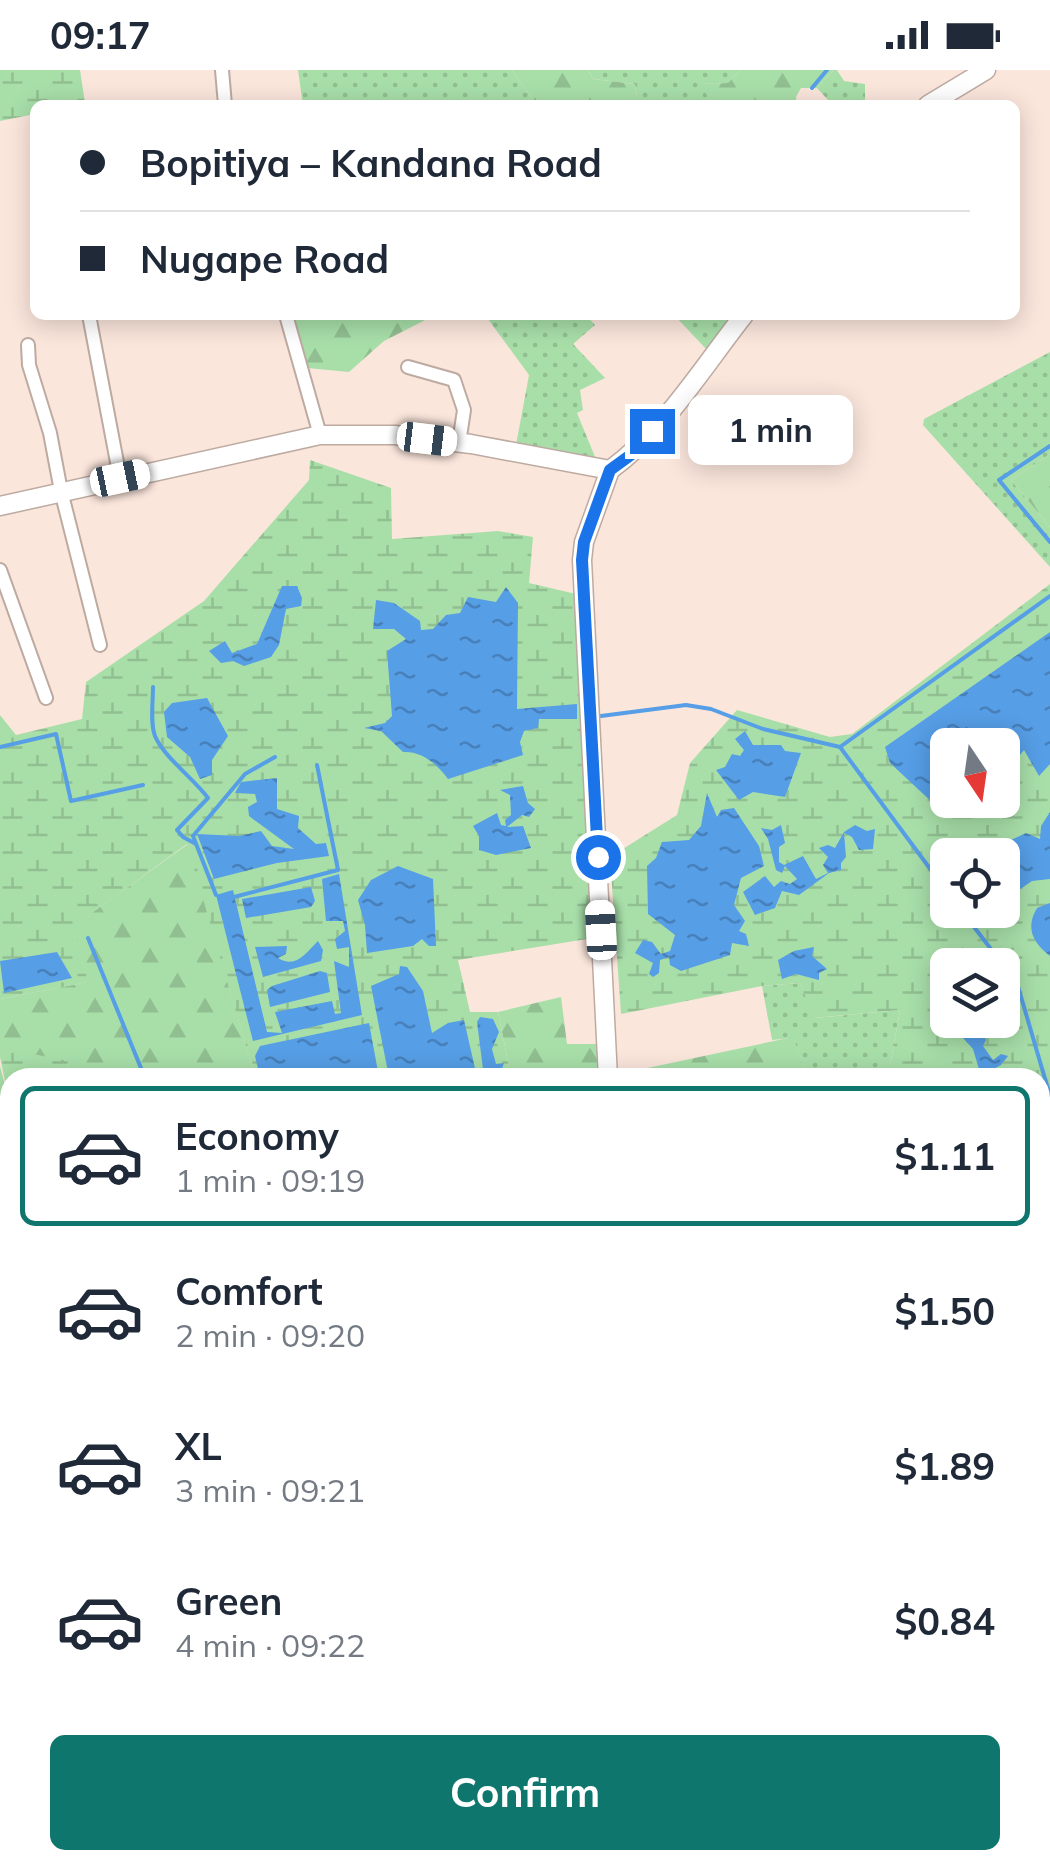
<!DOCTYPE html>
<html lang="en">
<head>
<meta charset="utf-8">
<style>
	body { margin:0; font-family:Mulish,sans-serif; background:#f2f2f3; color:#1f2937; height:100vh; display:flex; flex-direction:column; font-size:38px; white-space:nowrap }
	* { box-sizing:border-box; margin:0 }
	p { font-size:32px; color:#747a83 }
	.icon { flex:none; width:55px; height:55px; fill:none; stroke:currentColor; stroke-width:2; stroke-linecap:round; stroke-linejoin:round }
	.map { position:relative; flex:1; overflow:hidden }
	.sheet { position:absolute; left:0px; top:998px; width:1050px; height:802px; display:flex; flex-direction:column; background:#fff; border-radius:30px 30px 0 0; box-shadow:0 5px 25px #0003 }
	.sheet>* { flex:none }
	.top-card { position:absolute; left:30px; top:30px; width:990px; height:220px; border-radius:15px; box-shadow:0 5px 25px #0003; display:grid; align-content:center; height:220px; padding:0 50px; background:#fff }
	.needle { width:65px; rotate:167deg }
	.controls { position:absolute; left:930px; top:658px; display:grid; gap:20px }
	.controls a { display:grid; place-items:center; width:90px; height:90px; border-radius:15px; background:#fff; box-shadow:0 5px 25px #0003; font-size:50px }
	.end { position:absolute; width:45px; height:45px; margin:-22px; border:12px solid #1a73e8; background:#fff; box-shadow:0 0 0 5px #fff }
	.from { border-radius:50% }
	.bubble { position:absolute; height:70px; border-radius:15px; background:#fff; box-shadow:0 5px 25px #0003; font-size:32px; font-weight:700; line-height:70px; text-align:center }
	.car { position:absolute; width:30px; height:60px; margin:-30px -15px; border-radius:12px; box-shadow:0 0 8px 2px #0007; background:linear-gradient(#fff 24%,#345 0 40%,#fff 0 76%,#345 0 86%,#fff 0) }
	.top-card b { display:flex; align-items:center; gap:35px; height:95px; font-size:38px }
	.top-card b+b { border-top:2px solid #e0e1e3 }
	.top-card i { width:25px; height:25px; background:#1f2937 }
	ul { padding:18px 0 0; list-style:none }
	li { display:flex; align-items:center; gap:30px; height:140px; margin:0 20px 15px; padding:0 30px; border:5px solid transparent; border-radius:15px }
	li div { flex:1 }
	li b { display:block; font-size:38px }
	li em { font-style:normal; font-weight:700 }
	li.selected { border-color:#0f766e }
	li>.icon { width:90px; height:90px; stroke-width:1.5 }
	.action { display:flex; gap:20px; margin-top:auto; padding:20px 50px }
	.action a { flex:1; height:115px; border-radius:15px; background:#0f766e; color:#fff; font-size:40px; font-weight:700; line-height:115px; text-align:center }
	.status { display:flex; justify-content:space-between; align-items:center; height:70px; padding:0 50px; background:#fff; direction:ltr }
	.status svg { height:28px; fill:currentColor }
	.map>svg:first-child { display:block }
	.grass { fill:url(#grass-dots) }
	.forest { fill:url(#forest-firs) }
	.wetland { fill:url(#wetland-marsh); fill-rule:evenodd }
	.water { fill:url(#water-ripples) }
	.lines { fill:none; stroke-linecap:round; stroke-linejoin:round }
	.stream { stroke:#569ee6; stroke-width:4 }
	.street-casing { stroke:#bdaaa1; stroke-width:16 }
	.secondary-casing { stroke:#bdaaa1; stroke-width:21 }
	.street { stroke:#fff; stroke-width:12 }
	.secondary { stroke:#fff; stroke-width:18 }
	.route { stroke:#1a73e8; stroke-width:12 }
</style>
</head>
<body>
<div class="status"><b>09:17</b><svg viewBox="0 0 49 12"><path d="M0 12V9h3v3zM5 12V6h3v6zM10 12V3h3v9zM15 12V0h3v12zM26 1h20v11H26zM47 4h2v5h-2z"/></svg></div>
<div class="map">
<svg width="1050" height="1799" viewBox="0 0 1050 1799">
	<defs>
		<pattern id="grass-dots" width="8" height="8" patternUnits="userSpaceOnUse" patternTransform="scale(2.5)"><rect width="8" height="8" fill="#a8dfa9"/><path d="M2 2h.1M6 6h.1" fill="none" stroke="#91bf91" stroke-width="1.8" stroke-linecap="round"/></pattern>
		<pattern id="forest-firs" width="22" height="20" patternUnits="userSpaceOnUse" patternTransform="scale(2.5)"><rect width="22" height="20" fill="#a8dfa9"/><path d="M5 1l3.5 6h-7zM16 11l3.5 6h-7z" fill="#91bf91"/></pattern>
		<pattern id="wetland-marsh" width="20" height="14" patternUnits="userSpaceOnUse" patternTransform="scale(2.5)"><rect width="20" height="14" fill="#a8dfa9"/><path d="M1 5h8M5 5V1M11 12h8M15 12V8" fill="none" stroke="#91bf91"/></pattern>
		<pattern id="water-ripples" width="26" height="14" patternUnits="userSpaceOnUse" patternTransform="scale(2.5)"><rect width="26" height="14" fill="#569ee6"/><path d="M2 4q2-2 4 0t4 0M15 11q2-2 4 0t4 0" fill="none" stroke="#4780ba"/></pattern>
	</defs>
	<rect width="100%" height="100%" fill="#fbe6dc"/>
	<g class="grass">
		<path d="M298,0H512L537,35H303Z"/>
		<path d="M588,0H740L728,13L701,14L713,35H638L635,14L593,9Z"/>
		<path d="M834,0H837L844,11L865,14V35H826L828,30L817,18Z"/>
		<path d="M485,245H586L595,255L573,274L605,308L580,320L583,340L577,343L598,394L516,375L529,305Z"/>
		<path d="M674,245H734L709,282Z"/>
		<path d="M1050,282V384L1011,410L1050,457V497L923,355L924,349Z"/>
		<path d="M800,913L815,948L900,940L888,1007H808L793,968L772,970L762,916Z"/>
		<path d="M677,1790H847L852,1795L843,1799H677Z"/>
	</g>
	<g class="forest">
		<path d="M512,0H588L593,9L635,14L638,34L537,35Z"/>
		<path d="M740,0H834L817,18H801L796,27L797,35H713L700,14L728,13Z"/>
		<path d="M293,245H435L384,271L349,302L307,298Z"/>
		<path d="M1050,384V457L1011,410Z"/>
		<path d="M188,774L255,1007H66L68,991L0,987V929L87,912L73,856Z"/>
		<path d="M561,927L567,974H598L597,1007H511L498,942Z"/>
		<path d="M793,967L808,1007H637L638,1000Z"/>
		<path d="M0,996L10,1035V1144L0,1148Z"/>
		<path d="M1045,1348L1050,1369V1416L1040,1428V1350Z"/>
	</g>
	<g class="wetland">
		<path d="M0,0H80L85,33L35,35V44L0,51Z"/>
		<path d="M310,390L391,418L392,469L498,461L533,467L529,513L576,524L593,868L458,890L470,942H498L511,1007H255L187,774L74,856L88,912L0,929V645L16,665L82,649L86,612L204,531L309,410Z"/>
		<path d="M1050,514V1182L1040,1189V1008L888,1007L900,940L814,948L800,913L762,916L621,944L610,787L677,745L690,693L737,640L830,667L852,664ZM948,675H1002V730H948ZM948,785H1002V840H948ZM948,895H1002V950H948Z"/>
		<path d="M18,981L68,991L66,1007L10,1008V1035L0,987Z"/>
		<path d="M10,1144V1790H433L434,1799H0V1148Z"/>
		<path d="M1050,1416V1635L1040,1641V1428Z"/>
	</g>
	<g class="water">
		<path d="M282,516H297L302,528L301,536L286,539L279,575L271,587L244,596L233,591L221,593L209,581L225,571L232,583L257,574Z"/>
		<path d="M506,517L518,533L517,639L577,634V649H539L538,658L524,661L520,672L523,685L448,709C437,694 422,681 403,682L381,661L364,658L385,653L392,646L387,581L406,569L394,559H373L376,530L394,533L420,551L421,560L433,559L446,545L460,543L468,527L496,532Z"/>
		<path d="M1050,562V694L1039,706L1024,680L1003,706L1002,675H948V730H989L948,747L890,693L885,677Z"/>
		<path d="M207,628L228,666L212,690V705L200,709L190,687L167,667L164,642L172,633Z"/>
		<path d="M745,661L753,675H781L785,681L801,683L785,727L753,722L739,730L716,700L725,697L732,684L740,686L744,680L735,669Z"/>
		<path d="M277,708V739L299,746L298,758L316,774L326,773L329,786L277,793L214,809L197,764L239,766L261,761L272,776L294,779L249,746L248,737L257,732L255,724L235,723L241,712Z"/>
		<path d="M523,716L528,733L535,739L529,747L522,745L507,757L523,756L531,778L496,785L479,780V766L473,756L497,743L501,755L506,756L505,750L511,745L510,725L500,720Z"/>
		<path d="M707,723L717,747L721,740L734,738L759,776L764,796L741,808L734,835L745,851L739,861L746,864L749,876L732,873L730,885L681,901L670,895L669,887L660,890L659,903L653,907L649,904L653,893L635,883L643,870L652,872L661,884L670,881L675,865L648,844L647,796L656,788L662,772L689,770L701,756Z"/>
		<path d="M1050,742V809L1032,811L1019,820L1004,804L1006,790L988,776H998L1026,763L1040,769L1041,756Z"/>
		<path d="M781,755L785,773L779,777V792L784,795L803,786L816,809L828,803L823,795L828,787L819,778L828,775L835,778L844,762L855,755L867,761L875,759L873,779L859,780L852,767L844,763L846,787L841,793V800L829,803L799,825L782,821L775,838L755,845L743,822L765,806L774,817L781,811L790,814L797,809L785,796L782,803L776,800L768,769L761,758L772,760Z"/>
		<path d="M398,796L433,809L436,876H429L422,869L413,876L367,883L365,855L358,830L371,810Z"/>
		<path d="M339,804L362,945L253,971L216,825L233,820L267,962L282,963L275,942L332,931L335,944L341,943L334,891L349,897V877L337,879L335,869L345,861L343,851H326L322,809Z"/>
		<path d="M311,817L315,831L311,837L246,848L242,829Z"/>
		<path d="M1050,833V886C1033,873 1025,858 1037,838Z"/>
		<path d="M318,871L323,880L321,891L263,907L255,877L287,876L286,884L278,888C296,899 306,883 318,871Z"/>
		<path d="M814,877L812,886L827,899L819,903V910L796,904L782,909L778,890L794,881Z"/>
		<path d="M57,882L72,908L4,923L0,891Z"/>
		<path d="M400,896L407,897L423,921L432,963L448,953L464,950L477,1007H389L371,916L399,904Z"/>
		<path d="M320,901L327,903L330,922L270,937L267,920L272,916Z"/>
		<path d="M480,947L493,949L499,962L492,979L496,994L504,993L499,1007H484L477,952Z"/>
		<path d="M369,953L379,1007H260L255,986L260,976Z"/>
		<path d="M987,955L991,958L984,962L986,970L983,976L993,990L1001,984L1008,986L1001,995L981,1006L973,979L963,968Z"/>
		<path d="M0,1618L10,1621V1681L2,1684Z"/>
	</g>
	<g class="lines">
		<g class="stream">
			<path d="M812,18L827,0"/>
			<path d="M1050,376L999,410L1050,472"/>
			<path d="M153,617C153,632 150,653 155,666C163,686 194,709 208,728L177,760L183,767L196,774"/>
			<path d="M601,646L686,635L711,639L763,659L840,677"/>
			<path d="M0,677L56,664L71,731L143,715"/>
			<path d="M948,823L840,677L1050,526"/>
			<path d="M216,825L193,766L245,704L275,687"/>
			<path d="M234,827L338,800L317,695"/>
			<path d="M961,840L1017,913L1050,1026"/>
			<path d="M88,868L145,1008"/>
			<path d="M0,1184L10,1187"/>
			<path d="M0,1241H10"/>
			<path d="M0,1435L10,1431"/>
			<path d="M0,1449L6,1433"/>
		</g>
		<defs>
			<g id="street">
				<path d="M222,0L225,35"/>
				<path d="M89,245L120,408"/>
				<path d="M286,245L320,365"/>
				<path d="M28,275L29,295L50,363L61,421L100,575"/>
				<path d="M408,297L454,310L464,340L459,373"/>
				<path d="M0,500L46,628"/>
				<path d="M570,1799V1790"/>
			</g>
			<g id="secondary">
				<path d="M928,35L986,0"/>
				<path d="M610,400C664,361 703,297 744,245"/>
				<path d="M0,436L320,365H395L471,374L610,400"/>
				<path d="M608,1008L582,490L584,472L610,400"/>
				<path d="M960,1790L965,1799"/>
			</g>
		</defs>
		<use href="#street" class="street-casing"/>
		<use href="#secondary" class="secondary-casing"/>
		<use href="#street" class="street"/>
		<use href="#secondary" class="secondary"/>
	</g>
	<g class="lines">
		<path class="route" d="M598,787L582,490L584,472L610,400L632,384L652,361"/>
	</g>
</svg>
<div class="controls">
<a><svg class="needle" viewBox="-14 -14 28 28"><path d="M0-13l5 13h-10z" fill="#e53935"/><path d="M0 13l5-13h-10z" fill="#747a83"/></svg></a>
<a><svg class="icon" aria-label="locate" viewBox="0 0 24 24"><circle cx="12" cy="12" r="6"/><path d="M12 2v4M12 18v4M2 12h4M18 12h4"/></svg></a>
<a><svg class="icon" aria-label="layers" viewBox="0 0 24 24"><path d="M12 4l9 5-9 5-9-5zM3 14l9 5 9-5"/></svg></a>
</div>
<i class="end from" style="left:598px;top:787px"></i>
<i class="end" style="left:652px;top:361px"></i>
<div class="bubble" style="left:688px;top:325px;width:165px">1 min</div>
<i class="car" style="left:427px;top:369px;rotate:97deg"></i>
<i class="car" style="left:120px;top:408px;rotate:78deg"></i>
<i class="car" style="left:601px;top:860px;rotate:357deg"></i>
<div class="top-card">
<b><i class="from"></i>Bopitiya – Kandana Road</b>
<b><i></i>Nugape Road</b>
</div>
<section class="sheet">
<ul>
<li class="selected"><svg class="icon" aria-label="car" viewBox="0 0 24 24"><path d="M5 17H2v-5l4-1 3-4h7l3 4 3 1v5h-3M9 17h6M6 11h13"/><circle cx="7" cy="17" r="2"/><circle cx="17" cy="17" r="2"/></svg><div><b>Economy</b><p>1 min · 09:19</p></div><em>$1.11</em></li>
<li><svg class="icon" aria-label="car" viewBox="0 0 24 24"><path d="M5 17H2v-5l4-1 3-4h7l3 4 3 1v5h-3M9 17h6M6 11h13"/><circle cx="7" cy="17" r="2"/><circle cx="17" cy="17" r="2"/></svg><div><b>Comfort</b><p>2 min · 09:20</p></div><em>$1.50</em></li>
<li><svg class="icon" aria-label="car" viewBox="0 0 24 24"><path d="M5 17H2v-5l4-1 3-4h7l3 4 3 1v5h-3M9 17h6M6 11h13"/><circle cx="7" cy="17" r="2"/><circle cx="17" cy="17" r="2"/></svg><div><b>XL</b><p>3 min · 09:21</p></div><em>$1.89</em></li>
<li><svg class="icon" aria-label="car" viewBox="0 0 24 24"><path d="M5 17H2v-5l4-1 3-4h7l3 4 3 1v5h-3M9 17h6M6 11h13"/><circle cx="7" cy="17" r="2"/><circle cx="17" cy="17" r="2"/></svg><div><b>Green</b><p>4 min · 09:22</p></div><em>$0.84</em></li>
</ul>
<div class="action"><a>Confirm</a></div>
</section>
</div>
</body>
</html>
